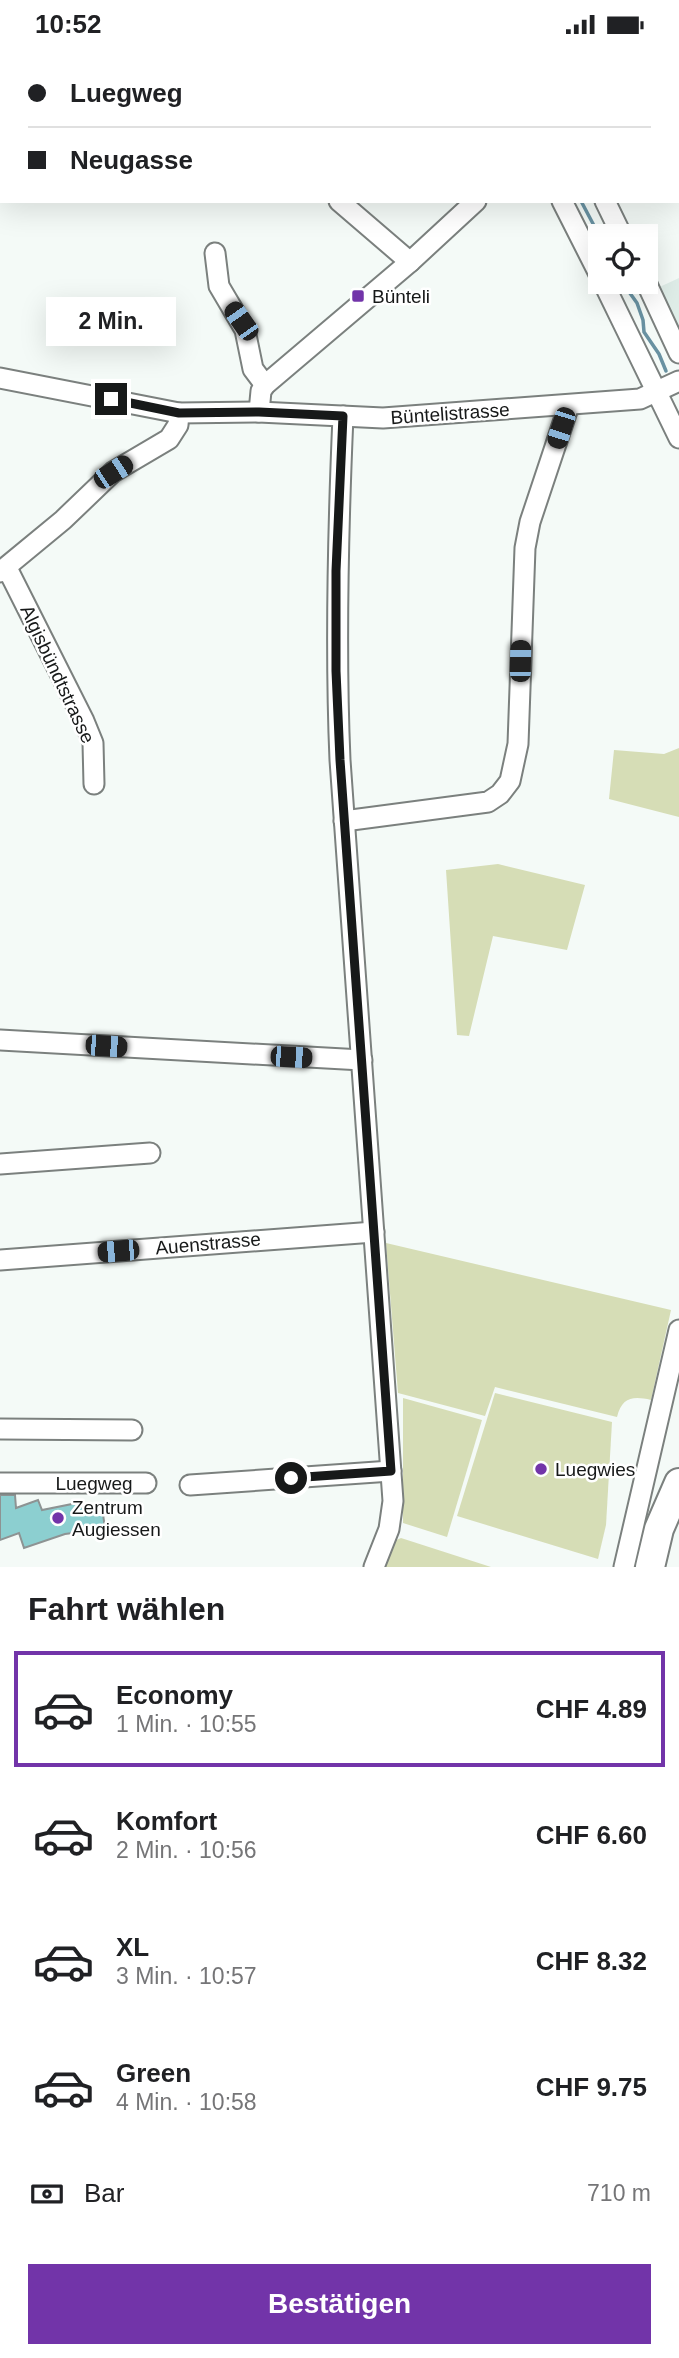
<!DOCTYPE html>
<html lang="de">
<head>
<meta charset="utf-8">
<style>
	body { margin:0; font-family:Helvetica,sans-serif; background:#f6f6f6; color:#202124; height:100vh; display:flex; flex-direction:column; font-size:26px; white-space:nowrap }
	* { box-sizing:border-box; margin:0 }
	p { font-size:23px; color:#757577 }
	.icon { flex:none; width:38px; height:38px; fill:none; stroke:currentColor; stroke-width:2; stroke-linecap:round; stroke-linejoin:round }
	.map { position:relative; height:1518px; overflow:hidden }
	.details { display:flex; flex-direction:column; background:#fff; flex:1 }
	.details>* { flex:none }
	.banner { position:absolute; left:0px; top:0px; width:679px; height:154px; box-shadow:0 7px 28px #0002; display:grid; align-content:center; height:154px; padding:0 28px; background:#fff }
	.fabs { position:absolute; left:588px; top:175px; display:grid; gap:14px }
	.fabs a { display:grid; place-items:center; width:70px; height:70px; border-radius:0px; background:#fff; box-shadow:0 7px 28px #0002; font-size:35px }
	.end { position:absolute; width:32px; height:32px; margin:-16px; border:9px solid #171919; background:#fff; box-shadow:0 0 0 4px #fff }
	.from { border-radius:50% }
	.bubble { position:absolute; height:49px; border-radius:0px; background:#fff; box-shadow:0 7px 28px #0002; font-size:23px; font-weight:700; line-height:49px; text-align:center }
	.car { position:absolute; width:21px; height:42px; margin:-21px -10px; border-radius:9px; box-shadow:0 0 5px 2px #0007; background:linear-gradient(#222 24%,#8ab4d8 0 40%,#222 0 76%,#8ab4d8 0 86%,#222 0) }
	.banner b { display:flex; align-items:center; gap:24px; height:66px; font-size:26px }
	.banner b+b { border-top:2px solid #e0e0e0 }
	.banner i { width:18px; height:18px; background:#202124 }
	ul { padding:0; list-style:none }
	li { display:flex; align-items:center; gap:21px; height:116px; margin:0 14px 10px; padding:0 14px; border:4px solid transparent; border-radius:0px }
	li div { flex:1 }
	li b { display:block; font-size:26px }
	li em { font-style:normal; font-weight:700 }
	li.on { border-color:#7234a9 }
	li>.icon { width:63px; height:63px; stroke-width:1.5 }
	h2 { padding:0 28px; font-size:32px; line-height:84px }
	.pay { display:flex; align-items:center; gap:18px; height:77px; padding:0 28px; font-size:26px }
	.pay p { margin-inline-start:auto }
	.action { display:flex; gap:14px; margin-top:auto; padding:14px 28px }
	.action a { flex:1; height:80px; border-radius:0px; background:#7234a9; color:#fff; font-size:28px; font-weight:700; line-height:80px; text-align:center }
	.status { display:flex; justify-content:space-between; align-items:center; height:49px; padding:0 35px; background:#fff; direction:ltr }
	.status svg { height:19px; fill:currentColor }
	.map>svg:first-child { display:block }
	.built { fill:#dfede8 }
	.green { fill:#d6ddb6 }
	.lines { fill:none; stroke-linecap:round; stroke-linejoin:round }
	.stream { stroke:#6891a1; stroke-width:3.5 }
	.building { fill:#8ccfd0; stroke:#8d9393; stroke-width:2 }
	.minor-casing { stroke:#7b807e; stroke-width:23 }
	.highway-casing { stroke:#7b807e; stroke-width:32 }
	.minor { stroke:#fff; stroke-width:19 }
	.highway { stroke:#fff; stroke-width:28 }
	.route { stroke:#171919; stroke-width:9 }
	.poi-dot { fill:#7234a9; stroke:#fff; stroke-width:2.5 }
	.labels { text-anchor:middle; stroke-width:5; stroke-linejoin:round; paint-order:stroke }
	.poi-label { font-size:19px; fill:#171919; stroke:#fff; text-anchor:start }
	.street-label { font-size:19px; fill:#171919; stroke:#fff }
</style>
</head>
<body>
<div class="status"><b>10:52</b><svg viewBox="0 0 49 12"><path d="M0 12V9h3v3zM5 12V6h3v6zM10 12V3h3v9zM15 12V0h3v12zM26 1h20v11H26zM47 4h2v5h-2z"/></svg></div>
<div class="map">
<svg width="679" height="1518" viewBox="0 0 679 1518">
	<rect width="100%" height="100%" fill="#f4faf7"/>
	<path class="built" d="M679,229V304L651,242Z"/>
	<g class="green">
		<path d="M679,699V768L609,750L614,701L664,705Z"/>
		<path d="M498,815L585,836L567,901L493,887L469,987L457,986L446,821Z"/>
		<path d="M386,1194L671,1261L651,1351C633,1347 622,1348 617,1368L495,1338L485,1367L398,1344Z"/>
		<path d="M495,1344L612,1373L606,1476L598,1510L457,1467Z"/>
		<path d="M403,1349L482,1371L447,1488L403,1474Z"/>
		<path d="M401,1489L491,1518H382L392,1493Z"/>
	</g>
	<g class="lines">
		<g class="stream">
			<path d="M507,0L508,2"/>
			<path d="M581,152L600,188"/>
			<path d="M622,233L637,254L643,271L644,283L659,305L666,322"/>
		</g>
	</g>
	<path class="building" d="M0,1446H15L16,1459L38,1451L42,1461L82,1453L83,1459L102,1457L105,1480L65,1485L24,1499L19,1484L0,1491Z"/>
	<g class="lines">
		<defs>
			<g id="minor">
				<path d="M62,0L66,2"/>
				<path d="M487,0L488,2"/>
				<path d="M529,0L530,2"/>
				<path d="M618,2L619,0"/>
				<path d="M339,152L410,213"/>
				<path d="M562,152L600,227"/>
				<path d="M605,152L622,187"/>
				<path d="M215,204L219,237L245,281L253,320L265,336"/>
				<path d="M603,233L679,389"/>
				<path d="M646,233L679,304"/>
				<path d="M0,329L179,364L259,363L383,369L640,350L679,332"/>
				<path d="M259,363L261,342L265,336L410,213L476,152"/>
				<path d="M343,367C338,482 335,596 340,711L393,1452L389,1480L374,1518"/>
				<path d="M7,519L84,672L93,694L94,735"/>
				<path d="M0,523L63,471L113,423L169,390L178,376L179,364"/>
				<path d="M344,772L488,753L500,745L510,732L518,695L525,499L530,473L569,356"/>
				<path d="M0,991L362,1011"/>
				<path d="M0,1115L150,1104"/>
				<path d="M0,1211L374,1183"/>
				<path d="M0,1380L132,1381"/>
				<path d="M0,1434H146"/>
				<path d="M190,1436L391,1422"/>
				<path d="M624,1518L679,1281"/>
			</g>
			<path id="highway" d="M650,1518L659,1480L679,1434"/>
		</defs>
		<use href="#minor" class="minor-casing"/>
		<use href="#highway" class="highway-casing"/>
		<use href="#minor" class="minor"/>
		<use href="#highway" class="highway"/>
	</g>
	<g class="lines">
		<path class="route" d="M111,350L179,364L259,363L343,367L336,522V622L340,711L391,1422L291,1429"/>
	</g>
	<g class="poi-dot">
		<rect x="351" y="240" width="14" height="14" rx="3.5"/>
		<circle cx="541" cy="1420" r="7"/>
		<circle cx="58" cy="1469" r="7"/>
	</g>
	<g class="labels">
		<g class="poi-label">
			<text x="372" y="254">Bünteli</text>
			<text x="555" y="1427">Luegwies</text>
			<text x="72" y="1465">Zentrum<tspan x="72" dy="22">Augiessen</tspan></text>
		</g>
		<g class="street-label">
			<text transform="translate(450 364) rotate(-4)" y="7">Büntelistrasse</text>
			<text transform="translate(58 625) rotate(65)" y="7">Algisbündtstrasse</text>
			<text transform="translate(208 1194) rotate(-5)" y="7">Auenstrasse</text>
			<text x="94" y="1441">Luegweg</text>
		</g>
	</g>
</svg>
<div class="fabs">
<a><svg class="icon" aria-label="locate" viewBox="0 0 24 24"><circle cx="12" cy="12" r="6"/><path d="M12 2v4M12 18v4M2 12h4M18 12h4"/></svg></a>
</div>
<i class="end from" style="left:291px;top:1429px"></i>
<i class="end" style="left:111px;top:350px"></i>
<div class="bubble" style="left:46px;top:248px;width:130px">2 Min.</div>
<i class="car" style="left:241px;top:272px;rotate:325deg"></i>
<i class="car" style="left:561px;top:379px;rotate:198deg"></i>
<i class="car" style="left:113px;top:423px;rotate:57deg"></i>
<i class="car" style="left:520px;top:612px;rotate:1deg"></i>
<i class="car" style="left:106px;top:997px;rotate:94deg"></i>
<i class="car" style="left:291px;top:1008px;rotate:93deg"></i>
<i class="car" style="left:118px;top:1202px;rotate:265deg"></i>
<div class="banner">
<b><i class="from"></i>Luegweg</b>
<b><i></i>Neugasse</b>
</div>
</div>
<section class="details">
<h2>Fahrt wählen</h2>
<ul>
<li class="on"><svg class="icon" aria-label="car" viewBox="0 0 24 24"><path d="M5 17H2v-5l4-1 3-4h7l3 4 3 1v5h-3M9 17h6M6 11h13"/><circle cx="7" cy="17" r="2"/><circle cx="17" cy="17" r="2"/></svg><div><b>Economy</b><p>1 Min. · 10:55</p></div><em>CHF 4.89</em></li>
<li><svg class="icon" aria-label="car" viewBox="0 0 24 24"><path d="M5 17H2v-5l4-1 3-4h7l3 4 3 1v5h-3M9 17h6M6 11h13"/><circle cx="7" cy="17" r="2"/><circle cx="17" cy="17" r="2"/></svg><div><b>Komfort</b><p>2 Min. · 10:56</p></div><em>CHF 6.60</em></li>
<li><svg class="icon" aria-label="car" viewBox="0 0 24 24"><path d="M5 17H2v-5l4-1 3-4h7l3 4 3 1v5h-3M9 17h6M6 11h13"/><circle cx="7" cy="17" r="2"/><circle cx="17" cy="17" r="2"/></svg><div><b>XL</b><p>3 Min. · 10:57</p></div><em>CHF 8.32</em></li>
<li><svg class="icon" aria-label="car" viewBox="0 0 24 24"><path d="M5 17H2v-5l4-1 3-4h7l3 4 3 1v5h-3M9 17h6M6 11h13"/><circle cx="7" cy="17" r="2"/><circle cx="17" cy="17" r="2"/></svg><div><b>Green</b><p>4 Min. · 10:58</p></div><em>CHF 9.75</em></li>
</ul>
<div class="pay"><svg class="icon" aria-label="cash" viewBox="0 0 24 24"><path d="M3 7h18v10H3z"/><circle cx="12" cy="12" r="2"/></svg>Bar<p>710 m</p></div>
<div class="action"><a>Bestätigen</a></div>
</section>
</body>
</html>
